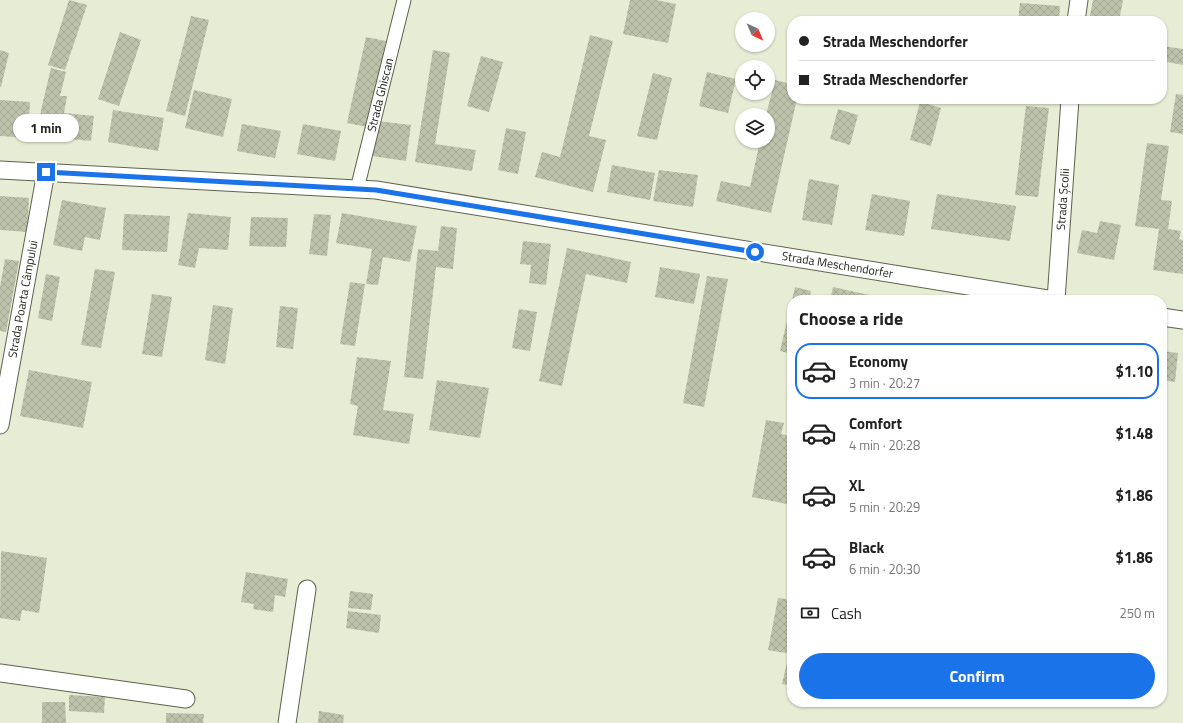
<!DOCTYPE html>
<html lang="en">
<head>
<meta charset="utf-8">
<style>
	body { margin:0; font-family:"Titillium Web",sans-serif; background:#f6f6f6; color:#222; height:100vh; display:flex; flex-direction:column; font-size:15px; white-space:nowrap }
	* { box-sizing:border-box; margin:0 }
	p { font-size:13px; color:#767676 }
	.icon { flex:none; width:22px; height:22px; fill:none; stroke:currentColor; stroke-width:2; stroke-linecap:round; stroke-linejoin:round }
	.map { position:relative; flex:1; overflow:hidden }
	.sheet { position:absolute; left:787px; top:295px; width:380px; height:412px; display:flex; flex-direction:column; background:#fff; border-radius:16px; box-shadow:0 1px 3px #0004 }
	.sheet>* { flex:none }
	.top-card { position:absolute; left:787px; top:16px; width:380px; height:88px; border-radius:16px; box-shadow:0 1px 3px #0004; display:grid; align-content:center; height:88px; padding:0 12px; background:#fff }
	.needle { width:26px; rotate:136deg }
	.buttons { position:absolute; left:735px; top:12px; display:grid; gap:8px }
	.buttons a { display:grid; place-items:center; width:40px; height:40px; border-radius:50%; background:#fff; box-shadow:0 1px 3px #0004; font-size:20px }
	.end { position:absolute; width:18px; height:18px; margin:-9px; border:5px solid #1a73e8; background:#fff; box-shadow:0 0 0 2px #fff }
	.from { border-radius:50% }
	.bubble { position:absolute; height:28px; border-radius:14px; background:#fff; box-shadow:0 1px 3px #0004; font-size:13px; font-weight:700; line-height:28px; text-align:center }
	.top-card b { display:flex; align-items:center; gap:14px; height:38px; font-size:15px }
	.top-card b+b { border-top:1px solid #e0e0e0 }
	.top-card i { width:10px; height:10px; background:#222 }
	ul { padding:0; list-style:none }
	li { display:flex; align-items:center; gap:12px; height:56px; margin:0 8px 6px; padding:0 4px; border:2px solid transparent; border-radius:16px }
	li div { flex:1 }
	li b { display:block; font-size:15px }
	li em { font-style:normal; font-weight:700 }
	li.active { border-color:#1a73e8 }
	li>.icon { width:36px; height:36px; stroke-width:1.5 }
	h2 { padding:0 12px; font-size:18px; line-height:48px }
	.pay { display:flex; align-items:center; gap:10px; height:44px; padding:0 12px; font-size:15px }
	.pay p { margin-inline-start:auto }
	.cta { display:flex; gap:8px; margin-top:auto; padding:8px 12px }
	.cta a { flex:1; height:46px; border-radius:24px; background:#1a73e8; color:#fff; font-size:16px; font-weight:700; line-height:46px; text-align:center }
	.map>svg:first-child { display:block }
	.building { fill:url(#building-cross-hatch) }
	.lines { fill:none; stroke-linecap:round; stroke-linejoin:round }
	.pedestrian-casing { stroke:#5e634e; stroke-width:15 }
	.minor-casing { stroke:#5e634e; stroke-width:19 }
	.pedestrian { stroke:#fff; stroke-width:13 }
	.minor { stroke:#fff; stroke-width:17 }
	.route { stroke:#1a73e8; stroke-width:5 }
	.labels { text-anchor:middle; stroke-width:3; stroke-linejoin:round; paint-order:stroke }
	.street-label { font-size:12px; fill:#1e2017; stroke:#e7edd4 }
</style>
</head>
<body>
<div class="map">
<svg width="1183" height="723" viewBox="0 0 1183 723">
	<defs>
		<pattern id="building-cross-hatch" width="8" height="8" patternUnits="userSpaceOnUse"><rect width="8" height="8" fill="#bdc2aa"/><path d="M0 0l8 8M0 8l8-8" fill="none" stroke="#a2a692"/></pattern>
	</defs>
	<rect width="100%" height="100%" fill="#e7edd4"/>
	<g class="building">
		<path d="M69,0L87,5L65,70L48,65Z"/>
		<path d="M630,0H656L676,4L668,43L623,34Z"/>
		<path d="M1093,0H1123L1119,21H1089Z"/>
		<path d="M1020,3L1060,6L1059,21H1018Z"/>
		<path d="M191,16L209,20L185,116L166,111Z"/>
		<path d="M120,32L141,40L119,106L98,99Z"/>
		<path d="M590,35L613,41L589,136L606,140L593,192L535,177L542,152L560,157Z"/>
		<path d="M366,37L386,41L367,127L347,123Z"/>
		<path d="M1162,46L1183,49V65L1162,61Z"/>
		<path d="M0,50L9,53L1,87H0Z"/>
		<path d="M433,50L450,53L435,144L476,150L472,171L415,162Z"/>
		<path d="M481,56L503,62L489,112L467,106Z"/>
		<path d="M51,68L66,72L60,96H67L64,113L94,116L91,141L39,136L41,110Z"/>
		<path d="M707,72L736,79L728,113L699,106Z"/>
		<path d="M653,73L672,78L657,140L637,136Z"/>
		<path d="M775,80L792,84V99H797L771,213L716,201L721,181L750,187L760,141H768V115H766Z"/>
		<path d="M194,90L232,99L223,137L185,128Z"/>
		<path d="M1176,94L1183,95V134L1170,132Z"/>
		<path d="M0,100L30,102L28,138L0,136Z"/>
		<path d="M920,102L941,108L931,146L910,140Z"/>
		<path d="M1026,106L1049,108L1038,197L1015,195Z"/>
		<path d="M838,109L858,115L850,145L830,139Z"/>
		<path d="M113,110L164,118L158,151L108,142Z"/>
		<path d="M377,121L411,125L406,161L372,156Z"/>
		<path d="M242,124L281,131L275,158L237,151Z"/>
		<path d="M303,124L341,131L335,161L297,154Z"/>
		<path d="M506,128L526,132L518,174L498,170Z"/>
		<path d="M1147,143L1169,146L1161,200L1172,201L1168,229L1181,231L1179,239L1183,240V274L1153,270L1159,229L1135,226Z"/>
		<path d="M612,165L655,173L650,200L607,192Z"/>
		<path d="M659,170L698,175L693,207L653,201Z"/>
		<path d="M809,179L839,185L832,225L802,220Z"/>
		<path d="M872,194L910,201L904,236L865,230Z"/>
		<path d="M937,194L1016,206L1010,241L931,229Z"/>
		<path d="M0,196L29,198L27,232L0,230Z"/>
		<path d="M62,200L106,208L100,240L85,237L82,251L53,245Z"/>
		<path d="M188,213L231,217L228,250L199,248L195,268L178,265Z"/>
		<path d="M342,213L417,226L410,262L383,257L378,285L366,284L372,249L336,243Z"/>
		<path d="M124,214L170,216L167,252L122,250Z"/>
		<path d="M314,214L331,215L327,256L309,254Z"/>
		<path d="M251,217L288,218L286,247L249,246Z"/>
		<path d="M1100,221L1121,225L1114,260L1077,253L1082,230L1097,233Z"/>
		<path d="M441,226L457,228L453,269L436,267L423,379L404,377L418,249L438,251Z"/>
		<path d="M523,241L551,244L546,285L529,283L531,265L520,264Z"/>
		<path d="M567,248L631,262L627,283L586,274L562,386L539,381Z"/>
		<path d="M5,259L19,261L6,332L0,331V287Z"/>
		<path d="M660,267L700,274L694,304L655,297Z"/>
		<path d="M95,269L115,272L101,348L81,345Z"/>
		<path d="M46,274L60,277L52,321L38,318Z"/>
		<path d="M707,276L728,279L704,407L683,403Z"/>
		<path d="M350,282L365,284L355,346L340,344Z"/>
		<path d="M795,287L811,291L809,300H792Z"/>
		<path d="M833,287L869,295L868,300H830Z"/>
		<path d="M152,294L172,297L162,357L142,354Z"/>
		<path d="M791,304H792V354L780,351Z"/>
		<path d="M213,305L233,308L225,364L205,360Z"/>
		<path d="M280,306L298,308L293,349L276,347Z"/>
		<path d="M519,309L537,312L530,351L512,348Z"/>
		<path d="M1162,351L1178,353L1175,382L1162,380Z"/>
		<path d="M357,357L391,361L383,410L414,414L409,444L353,435L358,406L350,404Z"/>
		<path d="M29,370L92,382L83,428L20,416Z"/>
		<path d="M437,380L489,388L480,438L429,430Z"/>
		<path d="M766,420L784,423L781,434L792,436V505L752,497Z"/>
		<path d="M1162,482L1167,483L1165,502H1162Z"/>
		<path d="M1,551L47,558L39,613L22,610L20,621L0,618Z"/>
		<path d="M246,572L288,579L285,597L275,595L273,612L253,609L254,604L241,602Z"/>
		<path d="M350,591L373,594L371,610L348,608Z"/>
		<path d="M778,598L792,600L791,654L768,650Z"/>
		<path d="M348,611L381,615L379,633L346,628Z"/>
		<path d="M787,663L792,664V686L782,684Z"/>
		<path d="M69,695L105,697L104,713L69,711Z"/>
		<path d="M42,702H65L66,723H42Z"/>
		<path d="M319,711L344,715L343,723H318Z"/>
		<path d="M166,713L204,714L203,723H166Z"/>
	</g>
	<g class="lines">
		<defs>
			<g id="pedestrian">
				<path id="s1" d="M357,189L404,0"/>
			</g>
			<g id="minor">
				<path d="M1076,21L1079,0"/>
				<path id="s2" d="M0,170L376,190L1054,300"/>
				<path id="s3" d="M1056,300L1070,99"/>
				<path d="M1162,317L1183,320"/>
				<path id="s4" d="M0,425L46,172"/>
				<path d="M0,673L186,699"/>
				<path d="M287,723L307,589"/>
			</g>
		</defs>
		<use href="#pedestrian" class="pedestrian-casing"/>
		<use href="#minor" class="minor-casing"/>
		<use href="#pedestrian" class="pedestrian"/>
		<use href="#minor" class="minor"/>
	</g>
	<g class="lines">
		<path class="route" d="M46,172L376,190L755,252"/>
	</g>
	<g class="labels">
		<g class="street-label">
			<text dy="4" stroke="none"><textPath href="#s1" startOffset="97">Strada Ghiscan</textPath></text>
			<text dy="4" stroke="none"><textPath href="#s3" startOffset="101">Strada Școlii</textPath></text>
			<text dy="4" stroke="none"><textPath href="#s2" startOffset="844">Strada Meschendorfer</textPath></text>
			<text dy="4" stroke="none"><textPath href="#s4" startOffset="128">Strada Poarta Câmpului</textPath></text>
		</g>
	</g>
</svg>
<div class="buttons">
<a><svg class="needle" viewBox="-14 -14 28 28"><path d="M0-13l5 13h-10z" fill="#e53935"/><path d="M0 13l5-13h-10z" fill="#767676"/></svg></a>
<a><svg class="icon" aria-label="locate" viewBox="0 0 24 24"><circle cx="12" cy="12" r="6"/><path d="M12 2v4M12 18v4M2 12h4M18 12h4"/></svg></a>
<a><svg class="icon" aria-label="layers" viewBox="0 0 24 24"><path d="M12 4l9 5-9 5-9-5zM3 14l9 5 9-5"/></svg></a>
</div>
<i class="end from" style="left:755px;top:252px"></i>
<i class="end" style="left:46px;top:172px"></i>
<div class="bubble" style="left:13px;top:114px;width:66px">1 min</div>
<div class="top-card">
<b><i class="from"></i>Strada Meschendorfer</b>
<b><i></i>Strada Meschendorfer</b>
</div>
<section class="sheet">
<h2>Choose a ride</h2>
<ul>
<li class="active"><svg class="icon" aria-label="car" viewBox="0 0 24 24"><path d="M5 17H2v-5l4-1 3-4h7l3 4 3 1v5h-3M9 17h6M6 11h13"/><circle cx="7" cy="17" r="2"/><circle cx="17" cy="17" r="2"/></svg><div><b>Economy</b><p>3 min · 20:27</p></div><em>$1.10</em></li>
<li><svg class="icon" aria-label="car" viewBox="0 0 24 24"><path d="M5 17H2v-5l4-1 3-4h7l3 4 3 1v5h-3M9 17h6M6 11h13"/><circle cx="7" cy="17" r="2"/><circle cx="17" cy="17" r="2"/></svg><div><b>Comfort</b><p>4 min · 20:28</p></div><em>$1.48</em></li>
<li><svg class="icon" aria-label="car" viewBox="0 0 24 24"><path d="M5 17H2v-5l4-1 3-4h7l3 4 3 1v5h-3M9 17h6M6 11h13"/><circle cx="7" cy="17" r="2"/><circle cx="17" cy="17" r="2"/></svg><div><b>XL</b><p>5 min · 20:29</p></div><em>$1.86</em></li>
<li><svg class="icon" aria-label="car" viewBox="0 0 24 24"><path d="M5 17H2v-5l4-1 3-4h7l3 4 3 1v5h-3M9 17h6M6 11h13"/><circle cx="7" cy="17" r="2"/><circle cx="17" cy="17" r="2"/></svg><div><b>Black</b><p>6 min · 20:30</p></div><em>$1.86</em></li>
</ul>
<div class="pay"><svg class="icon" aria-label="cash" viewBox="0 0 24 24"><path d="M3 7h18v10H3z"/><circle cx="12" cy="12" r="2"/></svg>Cash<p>250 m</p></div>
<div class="cta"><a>Confirm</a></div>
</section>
</div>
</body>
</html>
